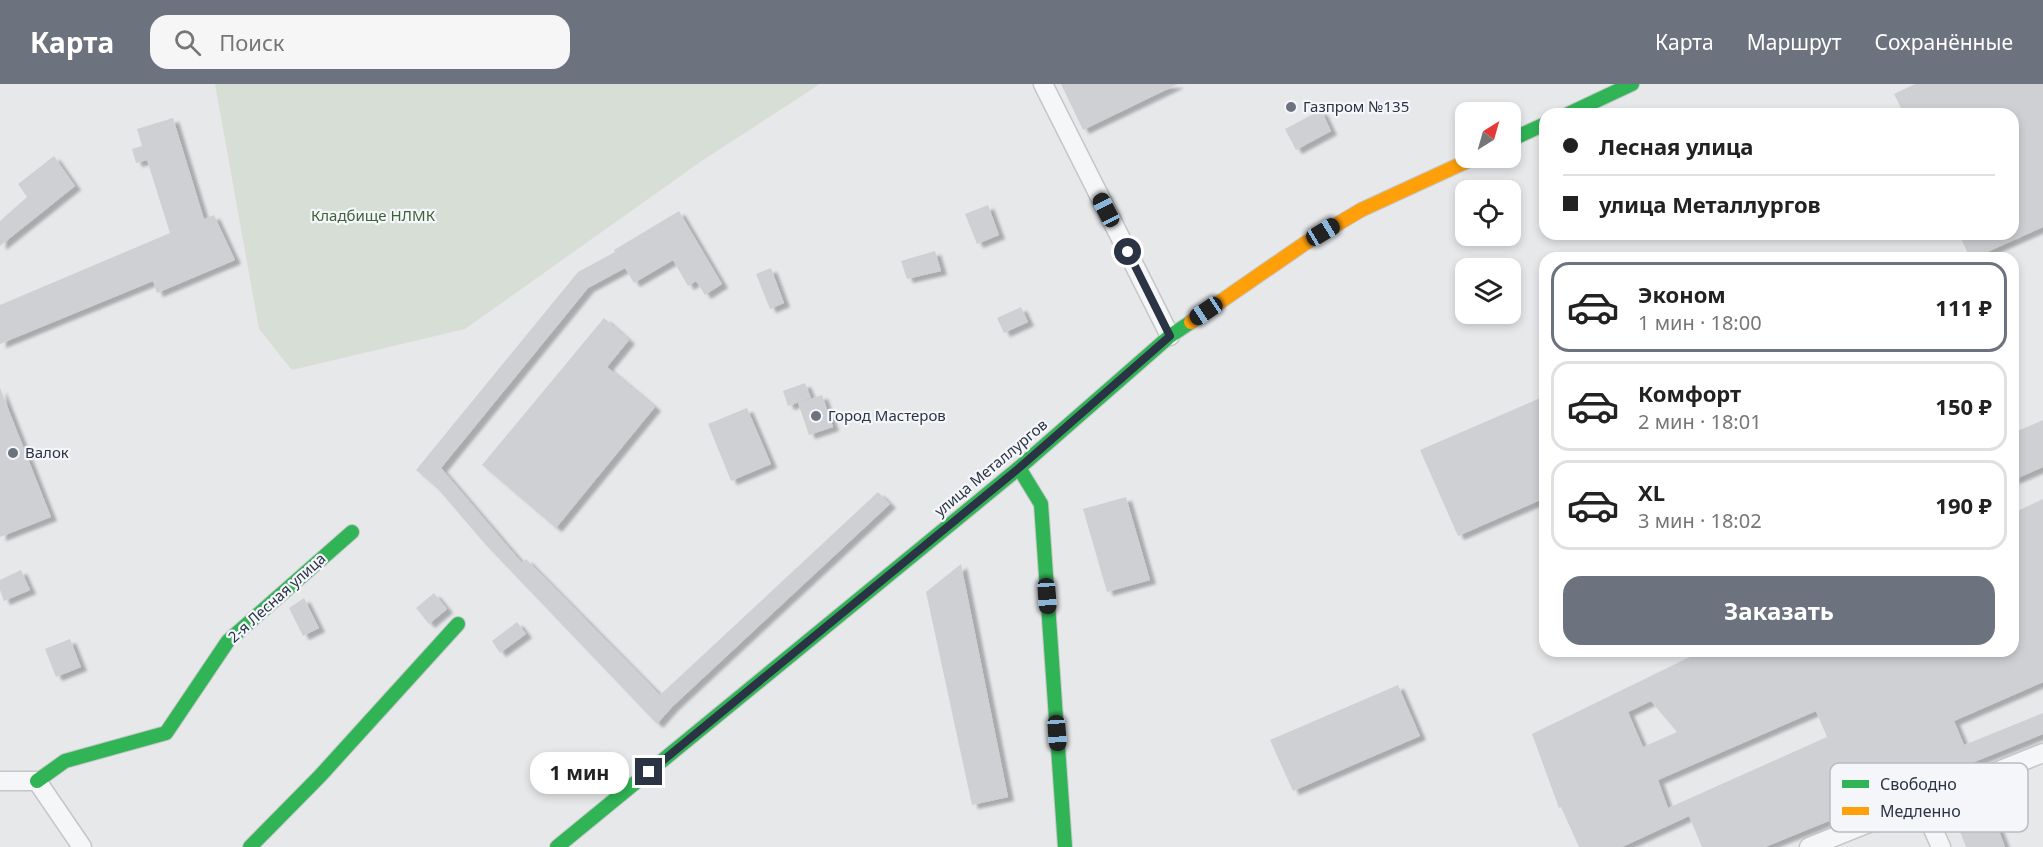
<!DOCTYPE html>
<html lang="ru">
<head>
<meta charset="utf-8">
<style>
	body { margin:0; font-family:"Noto Sans",sans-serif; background:#f6f6f6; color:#222; height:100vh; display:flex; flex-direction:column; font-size:22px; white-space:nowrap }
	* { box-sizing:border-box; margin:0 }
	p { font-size:20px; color:#767676 }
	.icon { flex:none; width:33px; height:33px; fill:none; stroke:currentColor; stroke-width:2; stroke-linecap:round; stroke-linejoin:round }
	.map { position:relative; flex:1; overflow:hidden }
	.side { position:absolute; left:1539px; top:168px; width:480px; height:405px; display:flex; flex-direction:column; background:#fff; border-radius:18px; box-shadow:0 3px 9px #0003 }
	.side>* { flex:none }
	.banner { position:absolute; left:1539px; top:24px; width:480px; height:132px; border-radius:18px; box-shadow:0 3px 9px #0003; display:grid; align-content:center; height:132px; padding:0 24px; background:#fff }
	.needle { width:39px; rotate:37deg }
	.tools { position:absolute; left:1455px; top:18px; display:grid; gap:12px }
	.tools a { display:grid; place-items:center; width:66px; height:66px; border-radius:12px; background:#fff; box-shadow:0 3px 9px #0003; font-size:30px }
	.end { position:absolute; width:27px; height:27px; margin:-14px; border:8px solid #2b3445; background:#fff; box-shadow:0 0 0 3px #fff }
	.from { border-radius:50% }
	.bubble { position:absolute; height:42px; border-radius:18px; background:#fff; box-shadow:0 3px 9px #0003; font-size:20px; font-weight:700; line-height:42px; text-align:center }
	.car { position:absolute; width:18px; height:36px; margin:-18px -9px; border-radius:8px; box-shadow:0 0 4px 2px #0007; background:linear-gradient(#222 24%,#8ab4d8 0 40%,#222 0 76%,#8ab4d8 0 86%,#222 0) }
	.banner b { display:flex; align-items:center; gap:21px; height:57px; font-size:22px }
	.banner b+b { border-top:2px solid #e0e0e0 }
	.banner i { width:15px; height:15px; background:#222 }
	ul { padding:10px 0 0; list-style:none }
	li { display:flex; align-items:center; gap:18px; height:90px; margin:0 12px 9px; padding:0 12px; border:3px solid #e0e0e0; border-radius:18px }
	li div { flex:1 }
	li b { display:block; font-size:22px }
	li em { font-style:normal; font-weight:700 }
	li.active { border-color:#6c737f }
	li>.icon { width:54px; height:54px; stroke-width:1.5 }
	.button { display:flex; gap:12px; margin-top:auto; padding:12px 24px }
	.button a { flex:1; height:69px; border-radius:18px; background:#6c737f; color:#fff; font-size:24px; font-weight:700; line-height:69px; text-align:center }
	header { display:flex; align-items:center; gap:36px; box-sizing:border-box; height:84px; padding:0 30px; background:#6c737f; color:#fff }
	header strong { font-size:28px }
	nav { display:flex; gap:33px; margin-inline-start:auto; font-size:21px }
	.search { width:420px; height:54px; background:#f6f6f6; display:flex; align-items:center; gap:15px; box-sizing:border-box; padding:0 21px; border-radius:18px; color:#767676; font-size:22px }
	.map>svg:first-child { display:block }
	.green { fill:#d6ded6 }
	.building { fill:#ced0d3; fill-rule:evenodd; filter:url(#shadow) }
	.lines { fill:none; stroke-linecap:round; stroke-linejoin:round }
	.street-casing { stroke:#c4c6c8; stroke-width:21 }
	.fast-casing { stroke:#c4c6c8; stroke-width:16 }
	.slow-casing { stroke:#c4c6c8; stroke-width:16 }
	.street { stroke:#f5f6f7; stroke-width:18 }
	.fast { stroke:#30b455; stroke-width:14 }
	.slow { stroke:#ff9f0a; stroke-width:14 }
	.route { stroke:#2b3445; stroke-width:8 }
	.poi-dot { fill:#6c737f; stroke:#f4f6f9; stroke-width:2 }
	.labels { text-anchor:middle; stroke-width:4.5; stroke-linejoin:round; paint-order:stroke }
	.poi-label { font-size:15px; fill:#2b3445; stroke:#f4f6f9; text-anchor:start }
	.park-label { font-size:15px; fill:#3f6138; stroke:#f4f6f9 }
	.street-label { font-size:15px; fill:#2b3445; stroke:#f4f6f9 }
	.key { fill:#f4f6f9; stroke:#b8bcc3; stroke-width:1.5 }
	.key-label { font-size:16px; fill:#2b3445 }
</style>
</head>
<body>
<header>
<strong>Карта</strong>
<div class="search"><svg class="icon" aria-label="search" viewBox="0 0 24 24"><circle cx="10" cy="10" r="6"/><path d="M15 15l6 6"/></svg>Поиск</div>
<nav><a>Карта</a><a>Маршрут</a><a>Сохранённые</a></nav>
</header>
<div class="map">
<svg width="2043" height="763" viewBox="0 0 2043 763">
	<defs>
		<filter id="shadow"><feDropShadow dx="6" dy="4" stdDeviation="1.5" flood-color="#0004"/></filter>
	</defs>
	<rect width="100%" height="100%" fill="#e6e8ea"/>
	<path class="green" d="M215,0H820L703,76L465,245L292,286L259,245Z"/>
	<g class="building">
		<path d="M1061,0H1178L1083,46Z"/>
		<path d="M1915,0H2043V143L1974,174H1970L1959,150H2013V30H1904L1894,10Z"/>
		<path d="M1321,26L1331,47L1296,66L1285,45Z"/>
		<path d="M173,34L204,135L214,131L235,176L157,209L153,197L0,260V221L170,149L147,76L136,79L132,65L142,62L137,45Z"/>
		<path d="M54,72L75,102L0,162V137L27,113L18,100Z"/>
		<path d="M988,121L999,151L977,160L965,130Z"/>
		<path d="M679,127L722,200L705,211L696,197L688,202L673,176L634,199L625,184L588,204L441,384L522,479L526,475L660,611L878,408L890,420L672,623L657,640L485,460L438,405L416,386L578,188L615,168L614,166Z"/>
		<path d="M935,167L941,187L907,195L901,177Z"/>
		<path d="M771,184L784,219L770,225L756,190Z"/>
		<path d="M1021,223L1028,238L1004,249L997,234Z"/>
		<path d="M604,234L629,256L607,283L655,323L556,444L482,381Z"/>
		<path d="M805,299L811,314L788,322L783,307Z"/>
		<path d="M0,304L51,433L0,453Z"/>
		<path d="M822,311L833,343L809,351L798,319Z"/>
		<path d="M1545,312V414L1458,452L1420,366Z"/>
		<path d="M747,324L771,380L731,397L708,340Z"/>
		<path d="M2043,336V383L2013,396V349Z"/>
		<path d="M1126,413L1150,496L1107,508L1083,425Z"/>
		<path d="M2043,415V598L1954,637L1964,661L2043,629V650L1765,763H1702L1689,732L1622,763H1579L1561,723L1559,724L1532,650L1702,567H2013V429ZM1651,617L1677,648L1643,663L1628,628ZM1816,627L1827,653L1668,724L1658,696Z"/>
		<path d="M961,480L1008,713L972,721L926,508Z"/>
		<path d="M21,486L30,506L4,517L0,506V496Z"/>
		<path d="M434,509L447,525L429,540L416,524Z"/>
		<path d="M304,514L319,544L303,552L289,524Z"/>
		<path d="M517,538L526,550L500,569L492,557Z"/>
		<path d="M70,555L81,583L56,593L45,565Z"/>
		<path d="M1398,601L1420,652L1293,707L1270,656Z"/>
		<path d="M1990,723L2005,763H1966L1955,735Z"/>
	</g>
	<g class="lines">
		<defs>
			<g id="street">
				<path d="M1043,0L1170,252"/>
				<path d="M0,697H37L82,763"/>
				<path d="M1921,718L1941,763"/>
				<path d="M1809,763L2043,669"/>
			</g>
			<g id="fast">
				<path d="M1568,30L1632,0"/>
				<path d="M1510,56L1545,40"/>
				<path d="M1019,384L1041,420L1065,763"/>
				<path d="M37,697L65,677L166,649L228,557L352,448"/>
				<path d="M250,763L320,692L458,540"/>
				<path d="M557,763L1019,384L1170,252L1191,238"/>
			</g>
			<path id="slow" d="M1191,238L1304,160L1361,126L1474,74"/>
		</defs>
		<use href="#street" class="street-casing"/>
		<use href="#fast" class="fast-casing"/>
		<use href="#slow" class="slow-casing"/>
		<use href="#street" class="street"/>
		<use href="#fast" class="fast"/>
		<use href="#slow" class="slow"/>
	</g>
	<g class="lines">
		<path class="route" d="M649,688L1019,384L1170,252L1128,168"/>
	</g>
	<g class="poi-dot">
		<circle cx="1291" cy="23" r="6"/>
		<circle cx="816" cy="332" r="6"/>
		<circle cx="13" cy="369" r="6"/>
	</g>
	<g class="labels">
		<g class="poi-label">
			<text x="1303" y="28">Газпром №135</text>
			<text x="828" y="337">Город Мастеров</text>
			<text x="25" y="374">Валок</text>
		</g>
		<g class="park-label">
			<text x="373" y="137">Кладбище НЛМК</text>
		</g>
		<g class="street-label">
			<text transform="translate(991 384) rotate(-40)" y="5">улица Металлургов</text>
			<text transform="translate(277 514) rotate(-42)" y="5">2-я Лесная улица</text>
		</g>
	</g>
	<rect x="1830" y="679" width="198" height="69" rx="9" class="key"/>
	<rect x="1842" y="696" width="27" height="8" fill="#30b455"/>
	<rect x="1842" y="723" width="27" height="8" fill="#ff9f0a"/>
	<g class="key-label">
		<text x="1880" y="706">Свободно</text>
		<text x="1880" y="733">Медленно</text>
	</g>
</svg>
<div class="tools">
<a><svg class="needle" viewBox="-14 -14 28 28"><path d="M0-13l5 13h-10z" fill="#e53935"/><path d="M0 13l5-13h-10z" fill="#767676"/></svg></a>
<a><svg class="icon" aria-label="locate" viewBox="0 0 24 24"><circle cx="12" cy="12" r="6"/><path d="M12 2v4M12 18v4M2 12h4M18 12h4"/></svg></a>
<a><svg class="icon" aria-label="layers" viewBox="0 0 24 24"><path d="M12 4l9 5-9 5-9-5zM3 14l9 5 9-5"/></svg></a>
</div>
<i class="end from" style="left:1128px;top:168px"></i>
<i class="end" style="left:649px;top:688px"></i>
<div class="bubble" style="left:530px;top:668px;width:99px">1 мин</div>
<i class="car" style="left:1106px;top:126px;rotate:333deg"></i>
<i class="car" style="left:1323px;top:148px;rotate:59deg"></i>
<i class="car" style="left:1206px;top:227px;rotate:236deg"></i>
<i class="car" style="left:1047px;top:512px;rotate:176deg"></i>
<i class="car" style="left:1057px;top:649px;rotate:176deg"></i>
<div class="banner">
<b><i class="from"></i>Лесная улица</b>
<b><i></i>улица Металлургов</b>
</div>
<section class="side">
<ul>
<li class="active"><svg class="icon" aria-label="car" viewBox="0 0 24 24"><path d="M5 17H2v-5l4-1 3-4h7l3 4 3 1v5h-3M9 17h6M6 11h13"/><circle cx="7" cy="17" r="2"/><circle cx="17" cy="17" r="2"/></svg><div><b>Эконом</b><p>1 мин · 18:00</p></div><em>111 ₽</em></li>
<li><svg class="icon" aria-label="car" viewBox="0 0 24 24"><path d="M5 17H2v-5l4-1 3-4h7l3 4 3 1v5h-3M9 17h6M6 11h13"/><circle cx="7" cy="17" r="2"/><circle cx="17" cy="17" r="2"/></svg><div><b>Комфорт</b><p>2 мин · 18:01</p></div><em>150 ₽</em></li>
<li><svg class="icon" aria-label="car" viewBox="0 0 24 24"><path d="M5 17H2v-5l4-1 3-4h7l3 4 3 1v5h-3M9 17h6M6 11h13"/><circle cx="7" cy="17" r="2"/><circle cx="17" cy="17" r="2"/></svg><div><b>XL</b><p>3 мин · 18:02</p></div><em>190 ₽</em></li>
</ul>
<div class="button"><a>Заказать</a></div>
</section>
</div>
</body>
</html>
